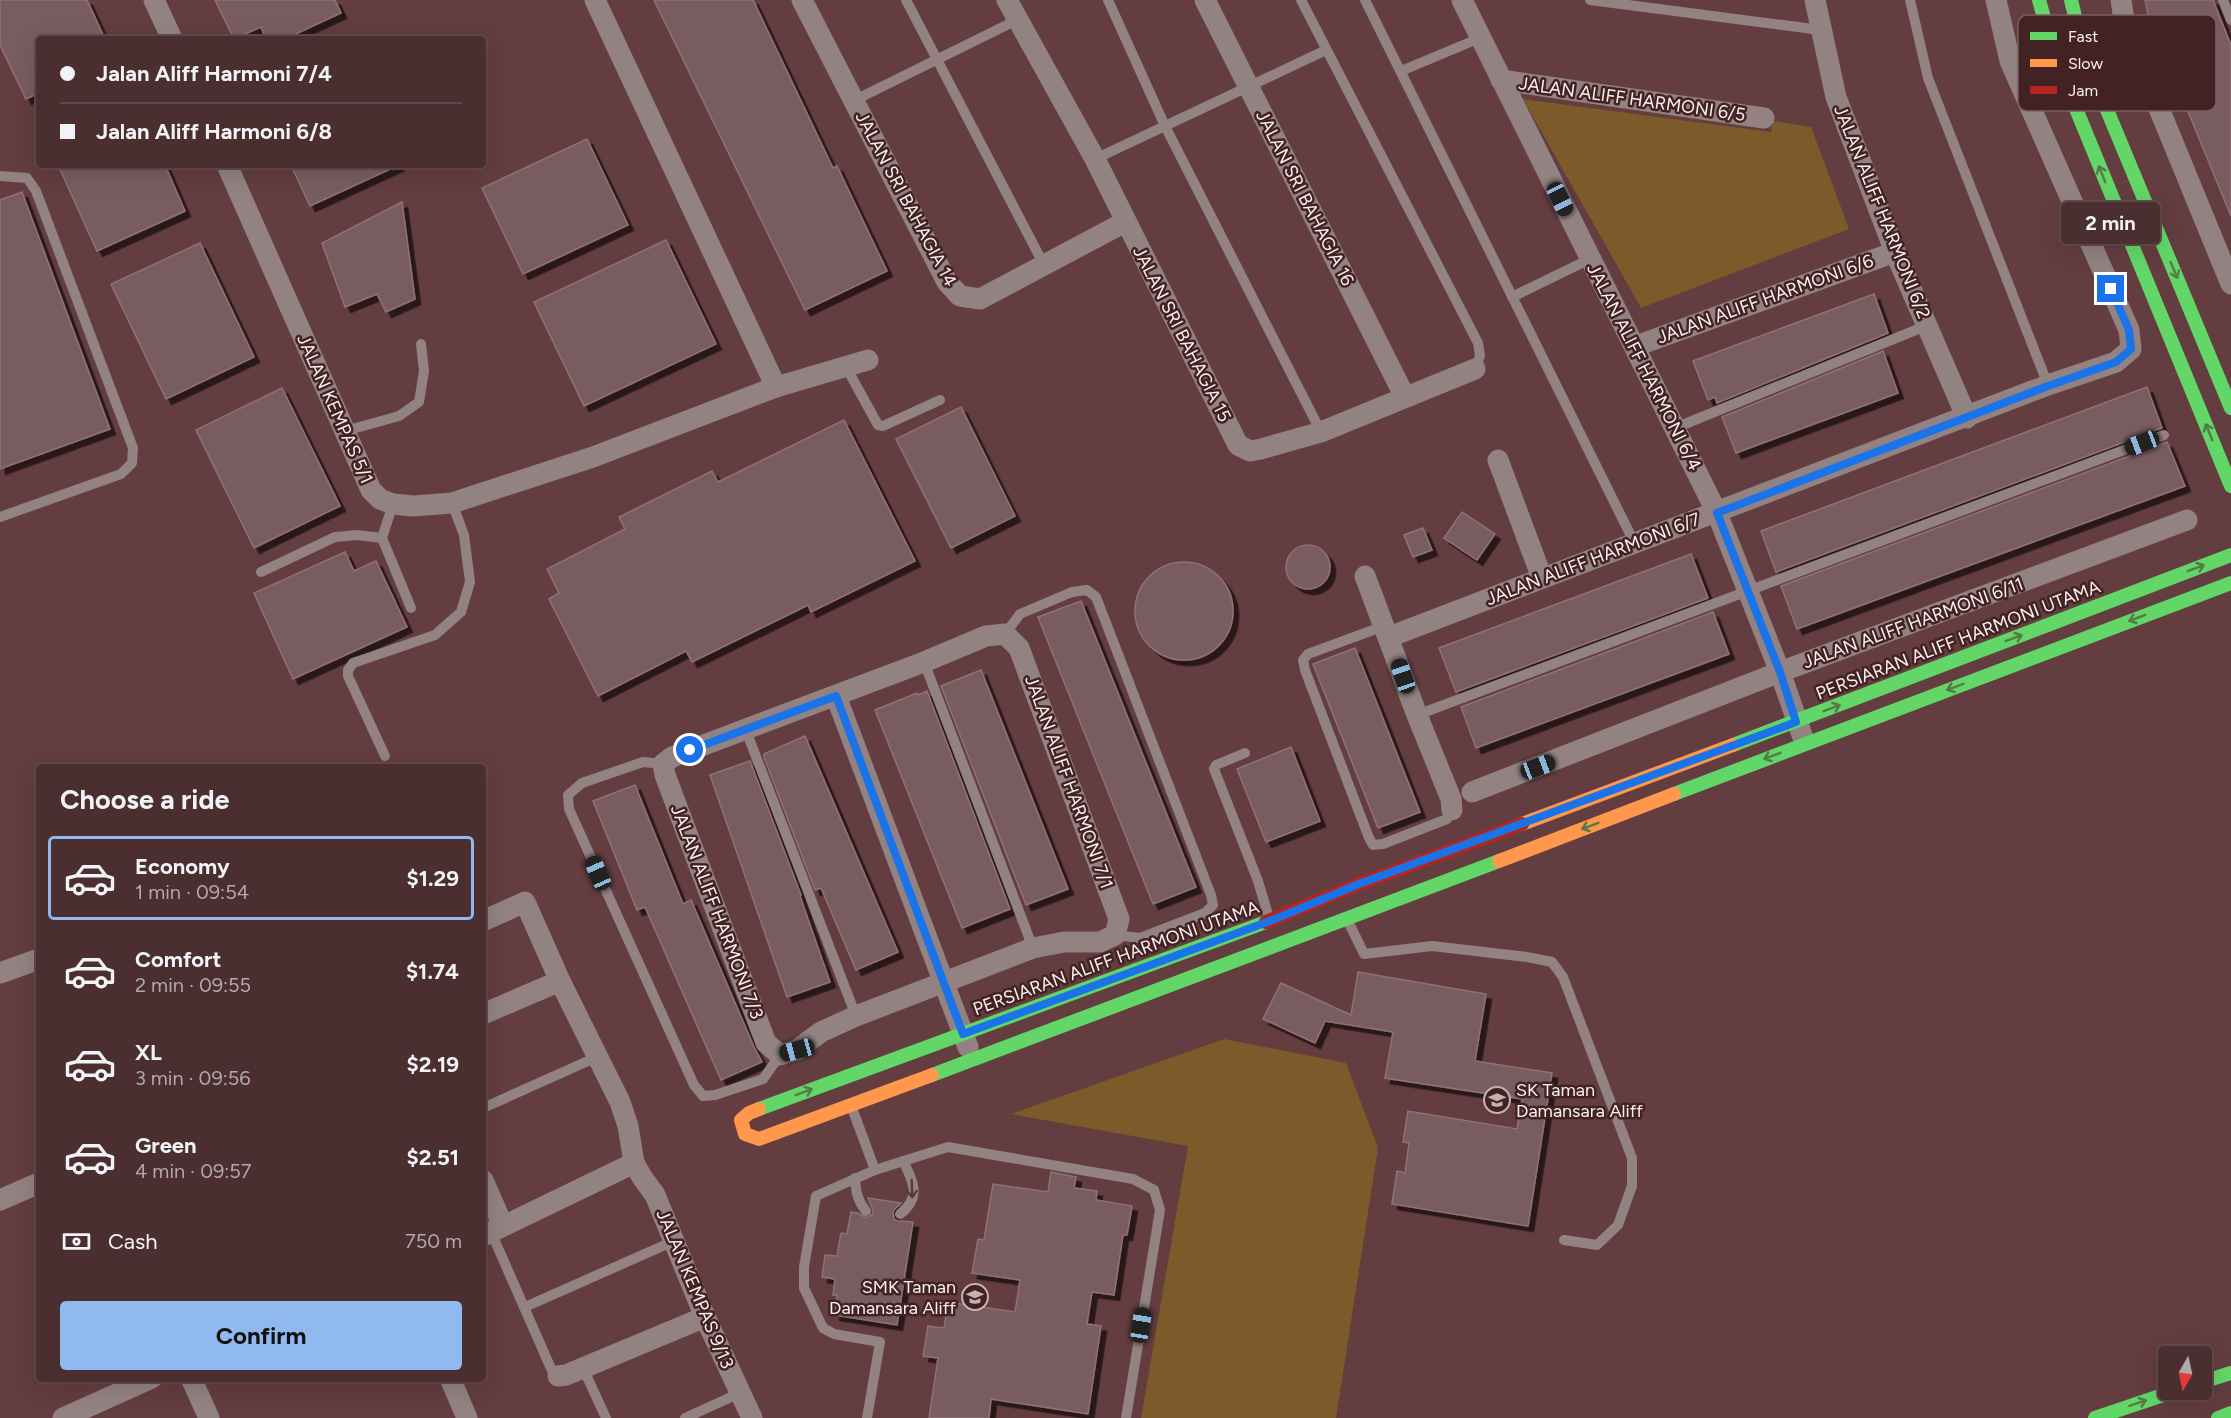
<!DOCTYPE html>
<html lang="en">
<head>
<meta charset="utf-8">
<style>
	body { margin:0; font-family:Figtree,sans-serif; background:#513638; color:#f1f3f6; height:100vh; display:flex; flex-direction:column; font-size:22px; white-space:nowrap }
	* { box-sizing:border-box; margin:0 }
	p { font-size:20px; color:#b2a8ab }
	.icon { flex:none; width:33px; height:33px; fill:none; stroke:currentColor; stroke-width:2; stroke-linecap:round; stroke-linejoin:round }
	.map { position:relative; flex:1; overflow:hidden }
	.details { position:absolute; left:36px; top:764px; width:450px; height:618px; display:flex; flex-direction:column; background:#4a2e30; border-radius:6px; box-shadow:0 6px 24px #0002,0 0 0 2px #614a4c }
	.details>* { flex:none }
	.top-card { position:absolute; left:36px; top:36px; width:450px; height:132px; border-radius:6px; box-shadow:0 6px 24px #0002,0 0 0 2px #614a4c; display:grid; align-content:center; height:132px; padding:0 24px; background:#4a2e30 }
	.needle { width:39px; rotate:189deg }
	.tools { position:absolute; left:2158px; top:1346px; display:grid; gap:12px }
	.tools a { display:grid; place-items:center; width:54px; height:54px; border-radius:6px; background:#4a2e30; box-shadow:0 6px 24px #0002,0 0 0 2px #614a4c; font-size:30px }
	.end { position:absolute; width:27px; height:27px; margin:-14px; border:8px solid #1a73e8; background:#fff; box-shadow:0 0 0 3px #fff }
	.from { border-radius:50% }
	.bubble { position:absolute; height:42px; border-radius:6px; background:#4a2e30; box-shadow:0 6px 24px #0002,0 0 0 2px #614a4c; font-size:20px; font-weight:700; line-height:42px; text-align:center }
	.car { position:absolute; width:18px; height:36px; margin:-18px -9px; border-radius:8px; box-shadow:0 0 4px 2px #0007; background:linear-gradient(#222 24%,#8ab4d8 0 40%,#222 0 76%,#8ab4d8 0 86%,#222 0) }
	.top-card b { display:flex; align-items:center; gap:21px; height:57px; font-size:22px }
	.top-card b+b { border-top:2px solid #614a4c }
	.top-card i { width:15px; height:15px; background:#f1f3f6 }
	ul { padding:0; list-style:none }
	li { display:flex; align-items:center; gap:18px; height:84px; margin:0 12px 9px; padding:0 12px; border:3px solid transparent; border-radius:6px }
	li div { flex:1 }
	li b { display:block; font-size:22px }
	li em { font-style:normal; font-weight:700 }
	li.selected { border-color:#90b9f0 }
	li>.icon { width:54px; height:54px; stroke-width:1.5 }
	h2 { padding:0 24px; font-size:27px; line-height:72px }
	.pay { display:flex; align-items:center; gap:15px; height:66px; padding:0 24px; font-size:22px }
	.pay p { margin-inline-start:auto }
	.button { display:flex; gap:12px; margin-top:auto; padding:12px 24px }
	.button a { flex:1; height:69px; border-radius:6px; background:#90b9f0; color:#111; font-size:24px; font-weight:700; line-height:69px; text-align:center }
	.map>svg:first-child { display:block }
	.green { fill:#7d5a29 }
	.building { fill:#785b61; stroke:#907177; stroke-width:1.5; filter:url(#shadow) }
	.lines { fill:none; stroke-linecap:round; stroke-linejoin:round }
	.lane { stroke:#928282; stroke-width:10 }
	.street { stroke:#928282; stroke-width:21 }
	.fast { stroke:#63d668; stroke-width:14 }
	.slow { stroke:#ff974d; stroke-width:14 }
	.jam { stroke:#b3261e; stroke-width:14 }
	.oneway { stroke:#537c46 }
	.oneway2 { stroke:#573a3c }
	.route { stroke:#1a73e8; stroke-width:8 }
	.labels { text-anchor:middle; stroke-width:5; stroke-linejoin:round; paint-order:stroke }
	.street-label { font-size:18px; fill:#faf1f0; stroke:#432224 }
	.poi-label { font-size:18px; fill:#faf1f0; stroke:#432224; text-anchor:start }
	.key { fill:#432224; stroke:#7a6061; stroke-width:1.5 }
	.key-label { font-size:16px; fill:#faf1f0 }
</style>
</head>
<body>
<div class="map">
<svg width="2231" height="1418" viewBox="0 0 2231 1418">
	<defs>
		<filter id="shadow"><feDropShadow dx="5.5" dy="5.5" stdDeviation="0" flood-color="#0009"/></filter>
	</defs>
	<rect width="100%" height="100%" fill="#633d40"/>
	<g class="green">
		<path d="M1523,99L1771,132L1773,121L1811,127L1849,229L1641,308Z"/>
		<path d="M1224,1039L1346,1063L1378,1148L1336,1418H1141L1188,1146L1011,1114Z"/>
	</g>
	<g class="building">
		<path d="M0,0H87L105,39H39V93L26,99L0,45Z"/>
		<path d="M215,0H335L341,13L285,39H266L261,27L234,39Z"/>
		<path d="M654,0H753L833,168L837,166L887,271L805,310Z"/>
		<path d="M2145,0H2213L2231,45V216L2148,14Z"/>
		<path d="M587,139L628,225L523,274L482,188Z"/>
		<path d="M58,165H165L185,211L97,251Z"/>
		<path d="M291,165H399L310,206Z"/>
		<path d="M22,192L110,429L0,469V200Z"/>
		<path d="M402,202L415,299L386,312L377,294L345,307L322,243Z"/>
		<path d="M666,240L716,344L584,406L534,302Z"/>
		<path d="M200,243L254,357L166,399L111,284Z"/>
		<path d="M1874,294L1888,333L1717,403L1715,397L1708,400L1693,361Z"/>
		<path d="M1883,351L1898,393L1736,453L1722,417Z"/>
		<path d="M2147,387L2162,428L1776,572L1761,531Z"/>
		<path d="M282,388L340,506L254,548L196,430Z"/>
		<path d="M961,407L1015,516L951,548L896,439Z"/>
		<path d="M844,420L915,561L811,612L808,605L692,662L686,651L598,696L549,599L559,593L547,569L625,529L619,517L712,471L718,482Z"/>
		<path d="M2167,442L2185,486L1797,629L1781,586Z"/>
		<path d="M1462,512L1495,534L1477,560L1444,538Z"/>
		<path d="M1423,528L1432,550L1413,557L1404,535Z"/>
		<circle cx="1308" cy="567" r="22"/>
		<path d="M345,552L354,571L376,561L407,627L293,679L254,593Z"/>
		<path d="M1691,554L1708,598L1456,692L1439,648Z"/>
		<circle cx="1184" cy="611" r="49"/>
		<path d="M1081,601L1196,887L1153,904L1038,617Z"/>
		<path d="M1713,612L1729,654L1476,748L1461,707Z"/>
		<path d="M1355,648L1420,812L1378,828L1313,664Z"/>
		<path d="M981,670L1068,889L1026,905L941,686Z"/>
		<path d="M927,691L1010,909L962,928L875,710L917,693L918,695Z"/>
		<path d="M805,736L898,952L856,970L821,888L815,890L764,757V754Z"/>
		<path d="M1291,747L1320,821L1266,842L1237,769Z"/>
		<path d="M750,761L801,895L800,896L830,982L787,997L710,775Z"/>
		<path d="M635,785L683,904L691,900L754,1047L762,1062L721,1080L645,907L637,910L593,801Z"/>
		<path d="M1358,972L1486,994L1475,1061L1552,1073L1528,1226L1392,1204L1397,1171L1405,1173L1409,1143L1403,1142L1408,1111L1517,1129L1522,1099L1385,1078L1393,1032L1325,1021L1315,1043L1263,1019L1281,983L1351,1015Z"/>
		<path d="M1051,1172L1076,1177L1074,1188L1097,1191L1096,1200L1132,1206L1127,1235H1123L1114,1295L1092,1292L1087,1324L1101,1326L1088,1414L991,1399L989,1418H929L938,1358L923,1356L928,1326L944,1328L948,1302L1015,1312L1020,1280L972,1273L978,1239L984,1240L993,1184L1048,1192Z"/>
		<path d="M868,1198L901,1203L893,1211L894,1219L898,1221L913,1222L897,1325L834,1315L837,1295H833L835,1279L822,1277L825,1255L837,1256L841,1233L847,1234L851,1212L858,1213L866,1218L873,1214V1210Z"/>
	</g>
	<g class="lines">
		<g class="lane">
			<path d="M906,0L1044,265"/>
			<path d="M1108,0L1165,126L1321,432"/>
			<path d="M1301,0L1478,343L1480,356L1475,369"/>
			<path d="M1365,0L1635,544"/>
			<path d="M1590,0L1821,30"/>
			<path d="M1910,0L1928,78L2048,385"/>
			<path d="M2223,0L2231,20"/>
			<path d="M1401,71L1480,38"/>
			<path d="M853,101L1017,20"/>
			<path d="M1095,159L1326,50"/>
			<path d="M0,176L27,178L36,191L133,448L132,463L121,474L0,517"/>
			<path d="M1512,297L1590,259"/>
			<path d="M846,367L878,425L883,426L940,400"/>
			<path d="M1675,428L1928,325"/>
			<path d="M345,431L399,416L419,402L424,371L421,344"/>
			<path d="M393,504L382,538L411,608"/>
			<path d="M261,572L335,537L357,535L382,538"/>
			<path d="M1384,626L1308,654L1303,660L1305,670L1369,838L1373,845L1383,844L1447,819L1452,810"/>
			<path d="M1005,634L1020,614L1072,592L1087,590L1096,597L1211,895L1213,905L1205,913L1140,938L1115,935"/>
			<path d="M924,662L1033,948"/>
			<path d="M1417,715L2164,435"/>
			<path d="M745,728L856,1016"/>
			<path d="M1245,753L1216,765L1214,769L1258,881L1269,918"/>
			<path d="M385,756L348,676V670L353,663L435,635L461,612L470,582L464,535L452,503"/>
			<path d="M663,764L643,762L582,783L568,795L569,809L694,1085L703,1096L715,1095L763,1079L780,1055"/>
			<path d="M1348,921L1364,954L1432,946L1527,957L1552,962L1563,977L1632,1158V1186L1618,1225L1597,1245L1564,1240"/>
			<path d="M483,1108L597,1057"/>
			<path d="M852,1108L875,1170"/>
			<path d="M855,1178C856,1192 857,1200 866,1211"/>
			<path d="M900,1214C922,1197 913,1181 903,1161"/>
			<path d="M491,1232L553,1373L558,1376"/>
			<path d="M525,1307L674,1241"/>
			<path d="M583,1368L606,1418"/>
			<path d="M685,1418L740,1393"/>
			<path d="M867,1418L880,1342L834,1334L823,1328L804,1288V1267L816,1196L875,1170L948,1147L1133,1179L1154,1190L1160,1210L1126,1418"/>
		</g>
		<g class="street">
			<path d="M154,0L172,39"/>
			<path d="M595,0L776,387"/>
			<path d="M802,0L947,282L960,296L980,299L1125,222"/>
			<path d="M1007,0L1095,159L1238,445L1250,451L1261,449L1321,432L1475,369"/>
			<path d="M1205,0L1405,397"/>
			<path d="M1462,0L1717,513L1780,672L1802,735"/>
			<path d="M1815,0L1836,97L1895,252L1967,418"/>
			<path d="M2121,0L2124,20L2133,45L2231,284"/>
			<path d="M1501,80L1764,118"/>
			<path d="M227,165L371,490L380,499L393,504L413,506L452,503L593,457L776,387L868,360"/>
			<path d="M1636,346L1895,252"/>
			<path d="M1498,460L1542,578"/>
			<path d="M1365,576L1417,715L1451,799L1452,810"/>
			<path d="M1005,634L1019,648L1119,919L1115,935L1100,942H1064L1033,948L856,1016L821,1032L797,1050L780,1055L766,1043L665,775L663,764L672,757L924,662L986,636Z"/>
			<path d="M1389,637L2048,385L2116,362L2131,349L2129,330L2010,61L1996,0"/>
			<path d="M836,696L968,1047"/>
			<path d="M1472,792L1780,672L2187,520"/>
			<path d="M483,921L525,902L560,981L620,1102L628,1126L634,1163L642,1177L655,1195L705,1317L752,1418"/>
			<path d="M0,973L39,959"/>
			<path d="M483,1014L560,981"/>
			<path d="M483,1180L503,1226"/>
			<path d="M0,1200L39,1183"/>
			<path d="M483,1236L634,1163"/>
			<path d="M558,1376L566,1375L705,1317"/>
			<path d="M191,1378L209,1418"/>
			<path d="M450,1378L467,1418"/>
			<path d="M63,1418L152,1378"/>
		</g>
		<g class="fast">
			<path d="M2039,0L2056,60L2231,486"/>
			<path d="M2071,0L2085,57L2231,408"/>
			<path d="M1733,745L2231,555"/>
			<path d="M1674,794L2231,583"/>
			<path d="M932,1075L1499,861"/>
			<path d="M759,1109L1266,922"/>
			<path d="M2202,1382L2231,1373"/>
			<path d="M2095,1418L2181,1389"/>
			<path d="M2218,1418L2231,1413"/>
		</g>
		<g class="slow">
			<path d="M1522,824L1733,745"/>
			<path d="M1499,861L1674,794"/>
			<path d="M759,1109L749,1113L741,1120L745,1134L759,1139L932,1075"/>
		</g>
		<path class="jam" d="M1266,922L1359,884L1522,824"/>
	</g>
	<defs><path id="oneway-shaft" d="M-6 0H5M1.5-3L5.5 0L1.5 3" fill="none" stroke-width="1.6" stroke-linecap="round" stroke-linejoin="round" transform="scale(1.5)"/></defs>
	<g class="oneway">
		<use href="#oneway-shaft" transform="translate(2102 174) rotate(-112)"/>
		<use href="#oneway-shaft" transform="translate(2174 270) rotate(67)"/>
		<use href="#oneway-shaft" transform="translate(2209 432) rotate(-112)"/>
		<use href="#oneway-shaft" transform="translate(2196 568) rotate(-21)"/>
		<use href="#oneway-shaft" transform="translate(2137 618) rotate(159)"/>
		<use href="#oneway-shaft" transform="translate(2014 638) rotate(-21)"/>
		<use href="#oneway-shaft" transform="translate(1955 687) rotate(159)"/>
		<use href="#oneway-shaft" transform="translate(1832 708) rotate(-21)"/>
		<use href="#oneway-shaft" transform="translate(1772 756) rotate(159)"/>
		<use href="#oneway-shaft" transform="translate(1590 826) rotate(159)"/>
		<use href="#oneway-shaft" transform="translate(804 1092) rotate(-20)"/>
		<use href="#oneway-shaft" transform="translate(2138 1403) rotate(-18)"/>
	</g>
	<use class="oneway2" href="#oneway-shaft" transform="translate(912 1189) rotate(88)"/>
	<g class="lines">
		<path class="route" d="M690,750L836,696L963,1034L1270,921L1359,884L1796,722L1780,672L1717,513L2048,386L2116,362L2131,349L2129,330L2111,289"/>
	</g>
	<defs>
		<symbol id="school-ring" viewBox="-11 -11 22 22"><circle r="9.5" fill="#432224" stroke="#c5b2b2" stroke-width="1.5"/><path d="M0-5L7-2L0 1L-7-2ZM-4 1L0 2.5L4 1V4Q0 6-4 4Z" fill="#c5b2b2"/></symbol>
	</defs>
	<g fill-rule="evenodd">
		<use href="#school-ring" x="1482" y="1085" width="30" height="30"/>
		<use href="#school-ring" x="960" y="1282" width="30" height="30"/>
	</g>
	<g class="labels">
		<g class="street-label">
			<text transform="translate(1632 99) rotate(8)" y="6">JALAN ALIFF HARMONI 6/5</text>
			<text transform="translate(1305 198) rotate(63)" y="6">JALAN SRI BAHAGIA 16</text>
			<text transform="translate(906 199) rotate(62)" y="6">JALAN SRI BAHAGIA 14</text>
			<text transform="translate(1882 212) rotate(68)" y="6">JALAN ALIFF HARMONI 6/2</text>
			<text transform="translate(1765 299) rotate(-20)" y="6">JALAN ALIFF HARMONI 6/6</text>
			<text transform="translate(1182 334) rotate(63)" y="6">JALAN SRI BAHAGIA 15</text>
			<text transform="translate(1644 367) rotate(63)" y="6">JALAN ALIFF HARMONI 6/4</text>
			<text transform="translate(335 409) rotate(66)" y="6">JALAN KEMPAS 5/1</text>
			<text transform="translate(1593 559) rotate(-21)" y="6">JALAN ALIFF HARMONI 6/7</text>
			<text transform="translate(1913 623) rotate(-20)" y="6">JALAN ALIFF HARMONI 6/11</text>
			<text transform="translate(1958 640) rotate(-21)" y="6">PERSIARAN ALIFF HARMONI UTAMA</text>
			<text transform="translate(1069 782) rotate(70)" y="6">JALAN ALIFF HARMONI 7/1</text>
			<text transform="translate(717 912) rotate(69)" y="6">JALAN ALIFF HARMONI 7/3</text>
			<text transform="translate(1116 958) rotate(-20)" y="6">PERSIARAN ALIFF HARMONI UTAMA</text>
			<text transform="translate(695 1289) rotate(67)" y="6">JALAN KEMPAS 9/13</text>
		</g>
		<g class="poi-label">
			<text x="1516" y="1096">SK Taman<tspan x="1516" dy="21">Damansara Aliff</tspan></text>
			<text x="956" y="1293" text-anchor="end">SMK Taman<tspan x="956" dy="21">Damansara Aliff</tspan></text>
		</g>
	</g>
	<rect x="2018" y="15" width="198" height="96" rx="9" class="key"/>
	<rect x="2030" y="32" width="27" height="8" fill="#63d668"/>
	<rect x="2030" y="59" width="27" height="8" fill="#ff974d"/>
	<rect x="2030" y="86" width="27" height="8" fill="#b3261e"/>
	<g class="key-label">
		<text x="2068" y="42">Fast</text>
		<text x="2068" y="69">Slow</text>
		<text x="2068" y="96">Jam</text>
	</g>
</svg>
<div class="tools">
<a><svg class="needle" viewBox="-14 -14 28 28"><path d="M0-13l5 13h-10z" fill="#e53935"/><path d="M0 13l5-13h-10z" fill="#b2a8ab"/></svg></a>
</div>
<i class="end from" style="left:690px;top:750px"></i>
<i class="end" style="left:2111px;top:289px"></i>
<div class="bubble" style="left:2061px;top:202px;width:99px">2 min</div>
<i class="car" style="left:1560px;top:199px;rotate:154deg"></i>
<i class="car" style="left:2142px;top:443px;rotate:249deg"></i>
<i class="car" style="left:1403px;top:676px;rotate:341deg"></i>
<i class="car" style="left:1538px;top:767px;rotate:69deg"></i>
<i class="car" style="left:598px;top:873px;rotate:336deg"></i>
<i class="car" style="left:797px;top:1050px;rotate:255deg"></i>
<i class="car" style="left:1141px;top:1325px;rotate:9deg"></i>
<div class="top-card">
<b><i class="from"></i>Jalan Aliff Harmoni 7/4</b>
<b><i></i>Jalan Aliff Harmoni 6/8</b>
</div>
<section class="details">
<h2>Choose a ride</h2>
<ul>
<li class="selected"><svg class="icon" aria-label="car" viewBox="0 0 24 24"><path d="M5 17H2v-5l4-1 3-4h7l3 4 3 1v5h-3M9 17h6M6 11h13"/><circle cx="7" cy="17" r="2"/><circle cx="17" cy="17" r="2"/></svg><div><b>Economy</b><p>1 min · 09:54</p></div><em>$1.29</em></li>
<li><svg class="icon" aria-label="car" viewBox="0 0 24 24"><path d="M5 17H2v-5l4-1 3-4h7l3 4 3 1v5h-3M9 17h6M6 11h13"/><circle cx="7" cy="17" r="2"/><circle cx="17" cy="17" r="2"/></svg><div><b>Comfort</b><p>2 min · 09:55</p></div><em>$1.74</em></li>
<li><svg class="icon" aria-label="car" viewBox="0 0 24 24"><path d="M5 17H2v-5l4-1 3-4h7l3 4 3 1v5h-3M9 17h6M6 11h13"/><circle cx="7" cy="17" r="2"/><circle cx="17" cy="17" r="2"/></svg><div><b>XL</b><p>3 min · 09:56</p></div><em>$2.19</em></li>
<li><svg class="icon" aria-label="car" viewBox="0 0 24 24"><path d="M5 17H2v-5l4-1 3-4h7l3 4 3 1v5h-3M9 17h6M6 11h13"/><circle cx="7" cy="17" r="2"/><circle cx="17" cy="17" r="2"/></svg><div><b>Green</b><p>4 min · 09:57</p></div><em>$2.51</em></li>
</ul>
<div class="pay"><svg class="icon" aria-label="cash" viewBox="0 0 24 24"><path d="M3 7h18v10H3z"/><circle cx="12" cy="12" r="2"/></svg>Cash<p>750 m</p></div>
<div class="button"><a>Confirm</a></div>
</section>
</div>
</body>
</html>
